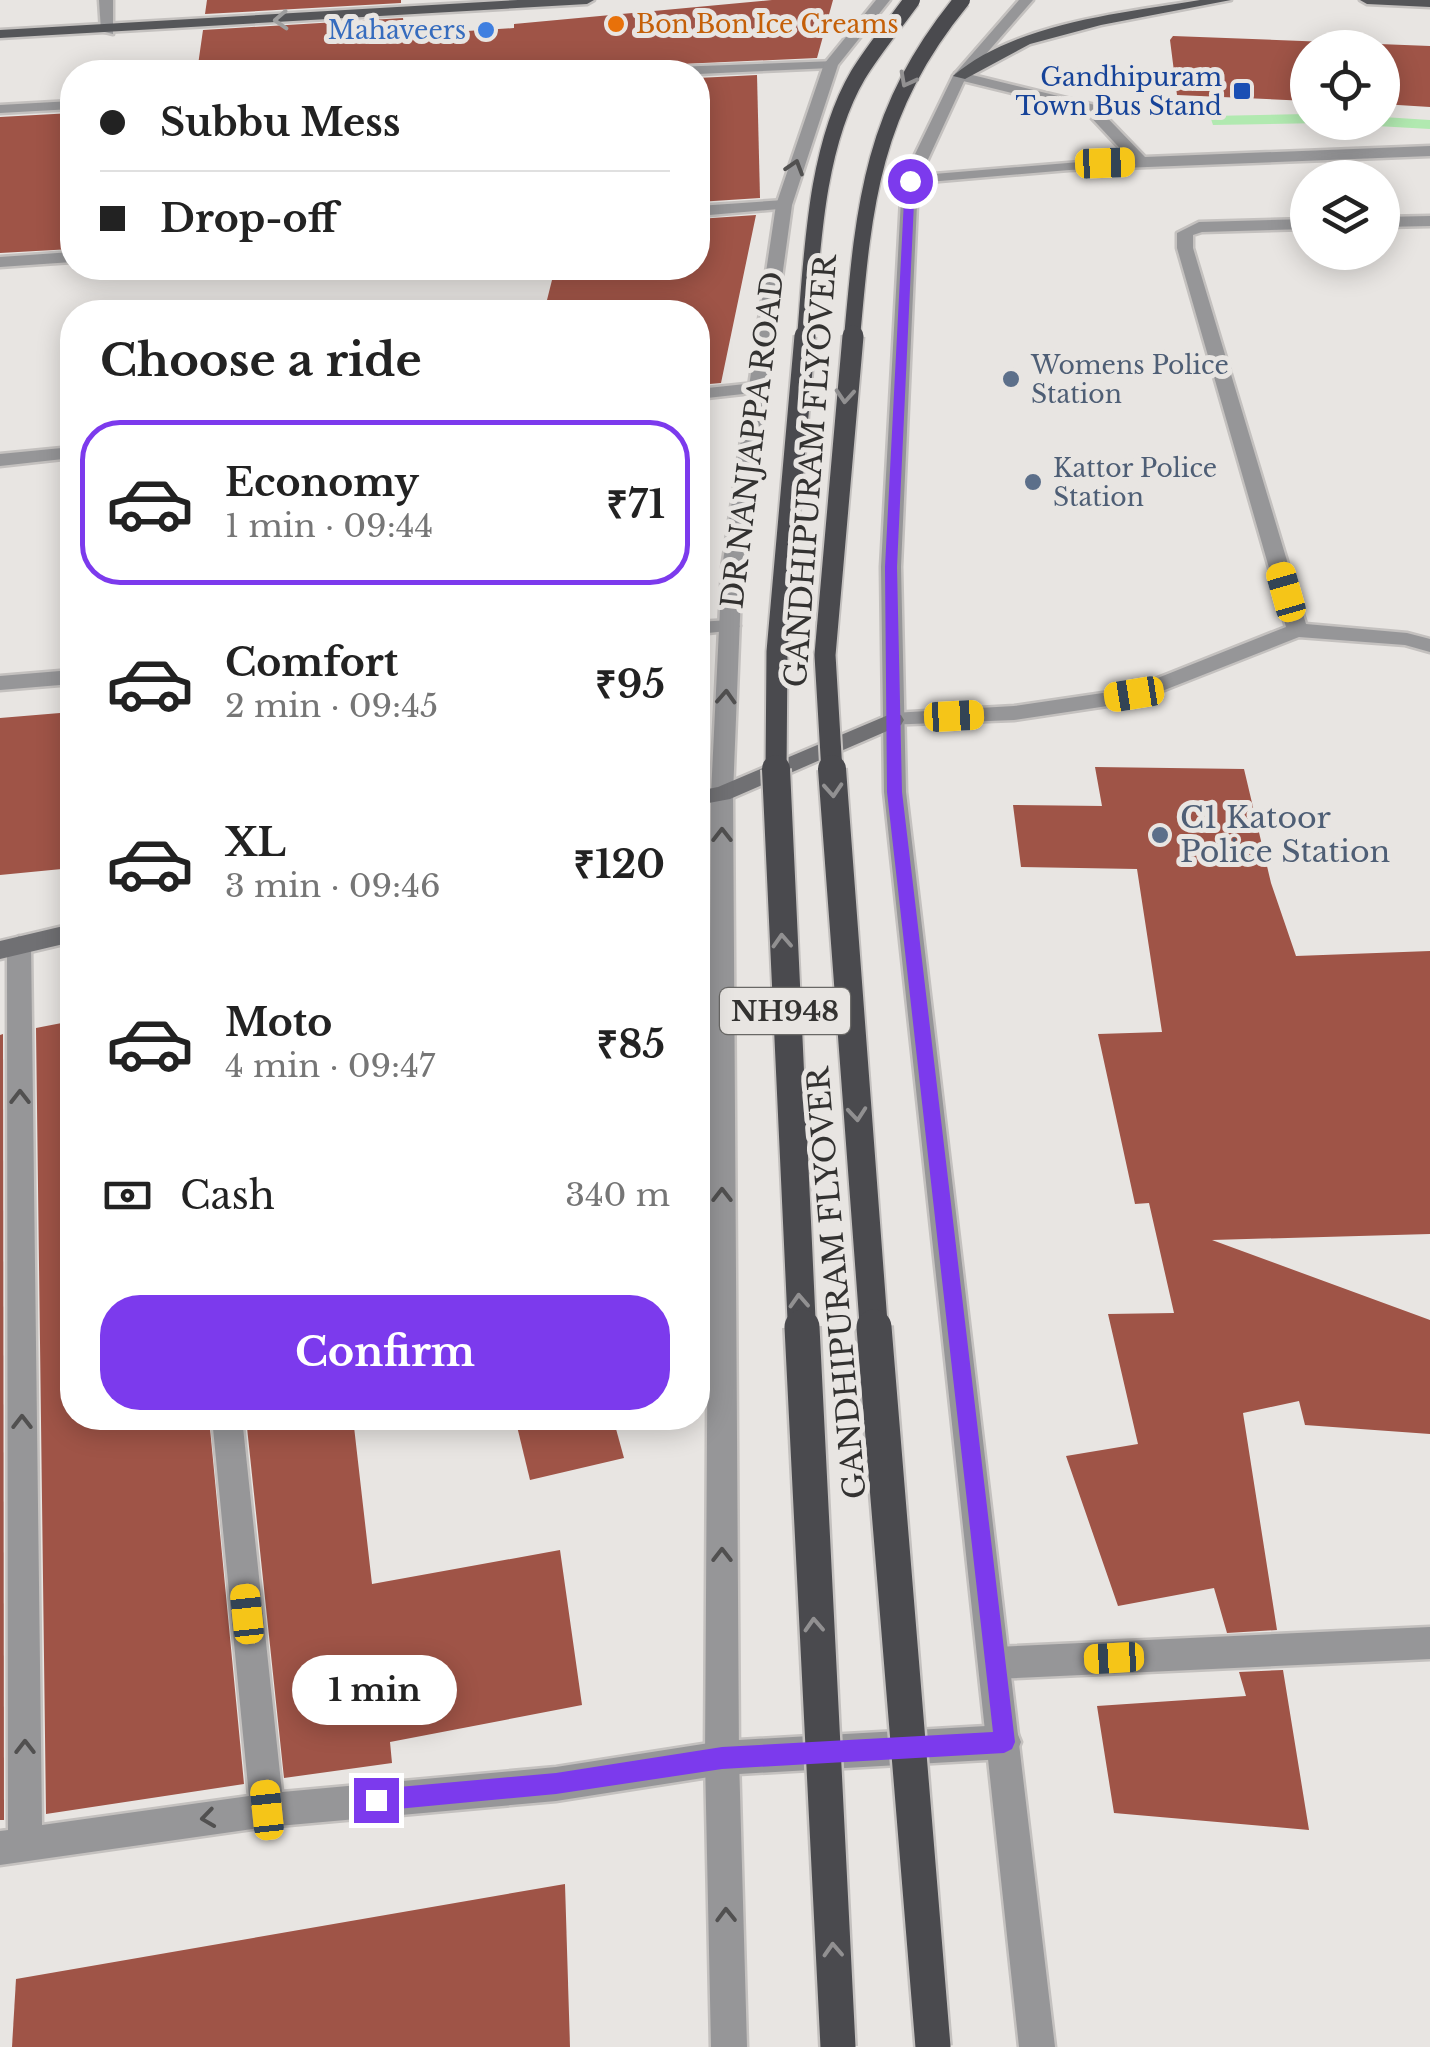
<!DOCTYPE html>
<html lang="en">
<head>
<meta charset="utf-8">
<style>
	body { margin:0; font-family:"Libre Baskerville",serif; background:#f2f2f2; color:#222; height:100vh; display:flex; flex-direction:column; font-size:38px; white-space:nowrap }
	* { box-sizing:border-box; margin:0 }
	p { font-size:32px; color:#767676 }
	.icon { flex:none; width:55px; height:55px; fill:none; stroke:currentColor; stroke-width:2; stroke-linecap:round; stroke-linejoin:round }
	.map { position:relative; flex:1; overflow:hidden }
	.panel { position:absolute; left:60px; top:300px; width:650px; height:1130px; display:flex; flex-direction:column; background:#fff; border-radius:40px; box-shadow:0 5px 25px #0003 }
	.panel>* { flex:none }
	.top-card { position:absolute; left:60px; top:60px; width:650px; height:220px; border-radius:40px; box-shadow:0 5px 25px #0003; display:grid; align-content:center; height:220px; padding:0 40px; background:#fff }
	.buttons { position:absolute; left:1290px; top:30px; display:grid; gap:20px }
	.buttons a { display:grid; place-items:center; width:110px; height:110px; border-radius:50%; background:#fff; box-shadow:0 5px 25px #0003; font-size:50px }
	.end { position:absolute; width:45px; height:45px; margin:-22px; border:12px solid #7c3aed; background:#fff; box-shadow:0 0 0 5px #fff }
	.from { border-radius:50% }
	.bubble { position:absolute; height:70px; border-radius:35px; background:#fff; box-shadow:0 5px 25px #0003; font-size:32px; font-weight:700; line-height:70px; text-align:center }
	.car { position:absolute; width:30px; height:60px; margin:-30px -15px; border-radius:12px; box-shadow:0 0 8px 2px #0007; background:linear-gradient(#f5c518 24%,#345 0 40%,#f5c518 0 76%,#345 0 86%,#f5c518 0) }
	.top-card b { display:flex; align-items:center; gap:35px; height:95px; font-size:38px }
	.top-card b+b { border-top:2px solid #e0e0e0 }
	.top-card i { width:25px; height:25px; background:#222 }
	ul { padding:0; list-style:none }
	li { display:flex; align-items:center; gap:30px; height:165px; margin:0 20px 15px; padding:0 20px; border:5px solid transparent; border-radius:40px }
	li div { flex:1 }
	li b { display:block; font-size:38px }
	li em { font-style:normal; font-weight:700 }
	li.active { border-color:#7c3aed }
	li>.icon { width:90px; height:90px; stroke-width:1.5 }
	h2 { padding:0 40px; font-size:45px; line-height:120px }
	.pay { display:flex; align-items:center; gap:25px; height:110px; padding:0 40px; font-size:38px }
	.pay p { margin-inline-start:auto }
	.primary-button { display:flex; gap:20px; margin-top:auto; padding:20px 40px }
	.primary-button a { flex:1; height:115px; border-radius:40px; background:#7c3aed; color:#fff; font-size:40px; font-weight:700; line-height:115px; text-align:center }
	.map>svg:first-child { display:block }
	.green { fill:#b1e9b0 }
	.building { fill:#9f5447 }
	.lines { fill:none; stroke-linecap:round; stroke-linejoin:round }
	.service-casing { stroke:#c4c1bf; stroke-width:5 }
	.minor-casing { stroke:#c4c1bf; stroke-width:5 }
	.tertiary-casing { stroke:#c4c1bf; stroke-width:5 }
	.secondary-casing { stroke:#c4c1bf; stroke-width:5 }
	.primary-casing { stroke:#c4c1bf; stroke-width:5 }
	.service { fill:#969698; fill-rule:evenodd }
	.minor { fill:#969698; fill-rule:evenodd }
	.tertiary { fill:#969698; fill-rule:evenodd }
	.secondary { fill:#707073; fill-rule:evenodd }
	.primary { fill:#555659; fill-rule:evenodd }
	.trunk-bridge-far3-casing { stroke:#c4c1bf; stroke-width:19; stroke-linecap:butt }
	.trunk-bridge-far2-casing { stroke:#c4c1bf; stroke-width:25; stroke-linecap:butt }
	.trunk-bridge-far1-casing { stroke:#c4c1bf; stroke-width:32; stroke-linecap:butt }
	.trunk-bridge-casing { stroke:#c4c1bf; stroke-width:40; stroke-linecap:butt }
	.trunk-bridge-far3 { stroke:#4a4a4e; stroke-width:16 }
	.trunk-bridge-far2 { stroke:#4a4a4e; stroke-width:21 }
	.trunk-bridge-far1 { stroke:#4a4a4e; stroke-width:28 }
	.trunk-bridge { stroke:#4a4a4e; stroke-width:35 }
	.oneway { stroke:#9e9e9e }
	.oneway2 { stroke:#919091 }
	.oneway3 { stroke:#515050 }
	.route { fill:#7c3aed }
	.food-dot { fill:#e8710a; stroke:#e8e5e2; stroke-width:4 }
	.shop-dot { fill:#3f7fe0; stroke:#e8e5e2; stroke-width:4 }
	.transit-dot { fill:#1a4fb4; stroke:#e8e5e2; stroke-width:4 }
	.service-dot { fill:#5c6f8a; stroke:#e8e5e2; stroke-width:4 }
	.labels { text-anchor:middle; stroke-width:10; stroke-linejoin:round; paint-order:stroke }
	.far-food-label { font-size:25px; fill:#c56008; stroke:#e8e5e2; text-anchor:start }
	.far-shop-label { font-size:25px; fill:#366cbe; stroke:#e8e5e2; text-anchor:end }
	.far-transit-label { font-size:25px; fill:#164399; stroke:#e8e5e2; text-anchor:end }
	.far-service-label { font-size:25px; fill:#4e5e75; stroke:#e8e5e2; text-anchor:start }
	.shield { fill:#e8e5e2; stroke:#696866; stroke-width:2.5 }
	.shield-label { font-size:28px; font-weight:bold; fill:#333231 }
	.street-label { font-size:30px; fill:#333231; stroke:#e8e5e2 }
	.service-label { font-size:30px; fill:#4e5e75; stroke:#e8e5e2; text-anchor:start }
</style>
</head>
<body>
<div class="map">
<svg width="1430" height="2047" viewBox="0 0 1430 2047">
	<rect width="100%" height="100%" fill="#e8e5e2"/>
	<path class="green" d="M1307,114L1308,122H1382L1383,117L1430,120V129L1323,123L1213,125L1210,116Z"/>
	<g class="building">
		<path d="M207,0H401V3L205,14Z"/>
		<path d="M772,0H833L817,58L503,72H197L203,30L403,18L405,35L514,28V24Z"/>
		<path d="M1173,36L1430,46V107L1382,104V48H1308V101L1177,95L1170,40Z"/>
		<path d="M757,75L760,198L698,202V78Z"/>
		<path d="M72,113V249L0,253V117Z"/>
		<path d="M756,215L721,383L698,385V312H544L555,268H698V219Z"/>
		<path d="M72,712V868L0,875V718Z"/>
		<path d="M1095,767L1244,769L1271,883L1296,956L1430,951V1234L1212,1240L1430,1320V1434L1305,1425L1299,1401L1243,1413L1277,1630L1227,1633L1214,1588L1118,1606L1066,1456L1138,1444L1108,1314L1174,1313L1149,1203L1135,1204L1098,1034L1162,1032L1137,869L1021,867L1013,805L1102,806Z"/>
		<path d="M72,1021V1418H209L244,1784L46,1814L36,1028Z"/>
		<path d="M3,1034L4,1820H0V1035Z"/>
		<path d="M246,1418H353L372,1584L560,1550L582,1705L390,1742L392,1763L284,1778Z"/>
		<path d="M515,1418H613L624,1458L530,1480Z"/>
		<path d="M1283,1670L1309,1830L1114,1813L1097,1706L1246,1696L1239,1672Z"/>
		<path d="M565,1884L570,2047H12L16,1979Z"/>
	</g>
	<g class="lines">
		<defs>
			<g id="service">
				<path d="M960,72L1095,105L1145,157L1430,146V156L1069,170L905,184L902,181L910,176L1129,158L1085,111L955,79V73Z"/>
				<path d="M19,936L31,945L42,1825L249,1796L212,1418H242L282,1792L556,1767L722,1741L1004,1725L1016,1730L1021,1742L1016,1754L1004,1759L722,1775L556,1801L267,1827L0,1865V1831L8,1830L7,945Z"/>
			</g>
			<g id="minor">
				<path d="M99,0H113V34L101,31Z"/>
				<path d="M836,61V67L831,68L698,74L639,72L646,68Z"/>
				<path d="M72,101V109L0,113V105Z"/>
				<path d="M784,200L790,202V208L698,216V206Z"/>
				<path d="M1430,216V226L1382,227V217Z"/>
				<path d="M1308,219V229L1202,232L1193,235V248L1306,624L1407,633L1430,639V652L1405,645L1299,637L1134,702L1014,720L885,725L882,720L885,715L893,713L1014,706L1130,689L1286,627L1177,248V233L1199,222Z"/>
				<path d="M72,252V262L0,267V257Z"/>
				<path d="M755,383L761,384V392L698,399V389Z"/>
				<path d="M72,447V458L0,466V454Z"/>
				<path d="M730,620L740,626L737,630L698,634V622Z"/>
				<path d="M72,670V684L0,690V676Z"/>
				<path d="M1430,1627V1659L995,1679L984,1674L979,1663L984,1652L995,1647Z"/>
			</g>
			<g id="tertiary">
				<path d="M876,0H890L838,65L792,205L742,568L733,794L739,1758L747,2047H711L705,1758L711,794L722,568L776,205L824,64Z"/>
				<path d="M1019,0H1033L966,77L918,181L901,567L906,792L1055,2047H1019L884,792L881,567L902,181L953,76Z"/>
			</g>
			<g id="secondary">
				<path d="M893,713L901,715L904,720L901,725L730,799L698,805V791L718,787Z"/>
				<path d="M72,924V942L0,959V941Z"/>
			</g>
			<g id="primary">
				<path d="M518,0H594L587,4L0,38V30Z"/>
				<path d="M1200,0H1231L1101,25L1030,44L965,79L953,76C1015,23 1122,13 1200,0Z"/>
				<path d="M1360,0H1430V7L1367,4Z"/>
			</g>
		</defs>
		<use href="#service" class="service-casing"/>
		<use href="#minor" class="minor-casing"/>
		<use href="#tertiary" class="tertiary-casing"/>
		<use href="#secondary" class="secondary-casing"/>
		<use href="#primary" class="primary-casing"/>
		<use href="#service" class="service"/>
		<use href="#minor" class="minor"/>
		<use href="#tertiary" class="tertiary"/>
		<use href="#secondary" class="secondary"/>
		<use href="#primary" class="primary"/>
		<defs>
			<g id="trunk-bridge-far3">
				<path d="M805,338C812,255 815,148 858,75C874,49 894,25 912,0"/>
				<path d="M852,338C864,202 872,110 962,0"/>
			</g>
			<g id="trunk-bridge-far2">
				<path d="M776,772L777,652L805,336"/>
				<path d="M832,772L825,655L853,336"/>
			</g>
			<g id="trunk-bridge-far1">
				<path d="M776,769L802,1330"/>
				<path d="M832,769L874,1330"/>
			</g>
			<g id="trunk-bridge">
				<path d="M802,1327L838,2047"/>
				<path d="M874,1327L933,2047"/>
			</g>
		</defs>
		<use href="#trunk-bridge-far3" class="trunk-bridge-far3-casing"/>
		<use href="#trunk-bridge-far2" class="trunk-bridge-far2-casing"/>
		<use href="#trunk-bridge-far1" class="trunk-bridge-far1-casing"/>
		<use href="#trunk-bridge" class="trunk-bridge-casing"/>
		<use href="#trunk-bridge-far3" class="trunk-bridge-far3"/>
		<use href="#trunk-bridge-far2" class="trunk-bridge-far2"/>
		<use href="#trunk-bridge-far1" class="trunk-bridge-far1"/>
		<use href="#trunk-bridge" class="trunk-bridge"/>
	</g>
	<defs><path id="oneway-chevron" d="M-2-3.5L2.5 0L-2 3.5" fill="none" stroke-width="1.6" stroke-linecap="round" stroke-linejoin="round" transform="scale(2.5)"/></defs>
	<use class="oneway" href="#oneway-chevron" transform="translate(281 20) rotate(177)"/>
	<g class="oneway2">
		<use href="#oneway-chevron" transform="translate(907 80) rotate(118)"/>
		<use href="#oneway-chevron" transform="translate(845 396) rotate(94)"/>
		<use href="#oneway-chevron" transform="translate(833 790) rotate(86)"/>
		<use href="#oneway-chevron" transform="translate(782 941) rotate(-93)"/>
		<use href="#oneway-chevron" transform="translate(857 1114) rotate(85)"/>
		<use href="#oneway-chevron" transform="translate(799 1301) rotate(-93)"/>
		<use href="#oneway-chevron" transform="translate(814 1625) rotate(-93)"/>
		<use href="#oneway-chevron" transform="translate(833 1950) rotate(-93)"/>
	</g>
	<g class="oneway3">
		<use href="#oneway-chevron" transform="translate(795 167) rotate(-73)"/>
		<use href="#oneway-chevron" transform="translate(726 697) rotate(-87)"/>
		<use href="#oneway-chevron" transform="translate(722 835) rotate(-90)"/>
		<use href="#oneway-chevron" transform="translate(20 1097) rotate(-90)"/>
		<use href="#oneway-chevron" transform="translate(722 1195) rotate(-90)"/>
		<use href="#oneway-chevron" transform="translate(22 1422) rotate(-90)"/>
		<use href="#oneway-chevron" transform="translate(722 1555) rotate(-90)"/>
		<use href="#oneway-chevron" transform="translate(25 1747) rotate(-90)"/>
		<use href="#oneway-chevron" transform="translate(208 1818) rotate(172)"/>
		<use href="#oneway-chevron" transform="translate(726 1915) rotate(-91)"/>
	</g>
	<path class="route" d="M910,178L915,181L897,567L902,792L1015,1742L1012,1749L1004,1753L722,1769L556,1794L376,1811L368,1808L365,1800L368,1792L376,1789L556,1773L722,1747L993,1732L887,792L885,567L905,181Z"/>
	<circle class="food-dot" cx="616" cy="24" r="10"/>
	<circle class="shop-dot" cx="486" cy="30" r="10"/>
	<rect class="transit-dot" x="1232" y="81" width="20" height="20" rx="5"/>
	<g class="service-dot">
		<circle cx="1011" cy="379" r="10"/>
		<circle cx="1033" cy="482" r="10"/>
		<circle cx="1160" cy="835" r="10"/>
	</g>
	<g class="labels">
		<g class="far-food-label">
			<text x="636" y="33">Bon Bon Ice Creams</text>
		</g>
		<g class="far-shop-label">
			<text x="466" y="39">Mahaveers</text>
		</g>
		<g class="far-transit-label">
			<text x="1222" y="86">Gandhipuram<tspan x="1222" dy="29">Town Bus Stand</tspan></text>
		</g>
		<g class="far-service-label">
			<text x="1031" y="374">Womens Police<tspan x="1031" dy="29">Station</tspan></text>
			<text x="1053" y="477">Kattor Police<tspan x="1053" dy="29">Station</tspan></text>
		</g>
		<rect class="shield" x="720" y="988" width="130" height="46" rx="8"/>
		<g class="shield-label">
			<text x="785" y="1021">NH948</text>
		</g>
		<g class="street-label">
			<text transform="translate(753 440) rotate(-83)" y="10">DR NANJAPPA ROAD</text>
			<text transform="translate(811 471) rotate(-86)" y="10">GANDHIPURAM FLYOVER</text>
			<text transform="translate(837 1283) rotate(-95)" y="10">GANDHIPURAM FLYOVER</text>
		</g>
		<g class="service-label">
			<text x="1180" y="828">C1 Katoor<tspan x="1180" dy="34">Police Station</tspan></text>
		</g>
	</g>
</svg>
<div class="buttons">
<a><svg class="icon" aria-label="locate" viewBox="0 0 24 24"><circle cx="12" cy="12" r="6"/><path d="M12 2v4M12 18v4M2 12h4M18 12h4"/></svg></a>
<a><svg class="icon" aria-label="layers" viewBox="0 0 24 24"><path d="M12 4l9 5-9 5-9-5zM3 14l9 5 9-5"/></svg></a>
</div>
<i class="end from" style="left:910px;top:181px"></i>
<i class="end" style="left:376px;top:1800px"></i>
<div class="bubble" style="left:292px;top:1655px;width:165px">1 min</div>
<i class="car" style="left:1105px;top:163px;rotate:88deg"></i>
<i class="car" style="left:1286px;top:592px;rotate:344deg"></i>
<i class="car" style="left:1134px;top:694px;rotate:261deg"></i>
<i class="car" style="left:954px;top:716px;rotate:87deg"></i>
<i class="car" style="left:247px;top:1614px;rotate:354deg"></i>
<i class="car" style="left:1114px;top:1658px;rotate:267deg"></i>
<i class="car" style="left:267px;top:1810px;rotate:354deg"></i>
<div class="top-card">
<b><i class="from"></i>Subbu Mess</b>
<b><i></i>Drop-off</b>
</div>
<section class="panel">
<h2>Choose a ride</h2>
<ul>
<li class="active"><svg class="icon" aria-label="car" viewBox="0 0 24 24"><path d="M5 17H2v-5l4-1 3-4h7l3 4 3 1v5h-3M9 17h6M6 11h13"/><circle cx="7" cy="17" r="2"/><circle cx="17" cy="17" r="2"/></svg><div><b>Economy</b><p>1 min · 09:44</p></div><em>₹71</em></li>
<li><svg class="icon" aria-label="car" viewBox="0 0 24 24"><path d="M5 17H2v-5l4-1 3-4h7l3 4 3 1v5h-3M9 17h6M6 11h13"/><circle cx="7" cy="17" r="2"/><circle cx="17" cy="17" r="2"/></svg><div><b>Comfort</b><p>2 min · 09:45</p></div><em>₹95</em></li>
<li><svg class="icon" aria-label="car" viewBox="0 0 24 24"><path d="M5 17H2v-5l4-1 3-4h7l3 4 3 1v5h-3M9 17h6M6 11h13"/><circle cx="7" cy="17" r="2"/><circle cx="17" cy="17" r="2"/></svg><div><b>XL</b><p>3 min · 09:46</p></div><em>₹120</em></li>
<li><svg class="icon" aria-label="car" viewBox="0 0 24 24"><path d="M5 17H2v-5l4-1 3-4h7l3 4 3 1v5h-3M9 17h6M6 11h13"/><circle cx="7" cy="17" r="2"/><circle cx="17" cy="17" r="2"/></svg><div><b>Moto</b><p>4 min · 09:47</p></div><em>₹85</em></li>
</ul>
<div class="pay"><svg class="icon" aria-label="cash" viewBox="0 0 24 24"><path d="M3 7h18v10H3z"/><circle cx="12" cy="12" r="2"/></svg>Cash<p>340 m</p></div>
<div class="primary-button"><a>Confirm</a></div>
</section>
</div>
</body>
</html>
